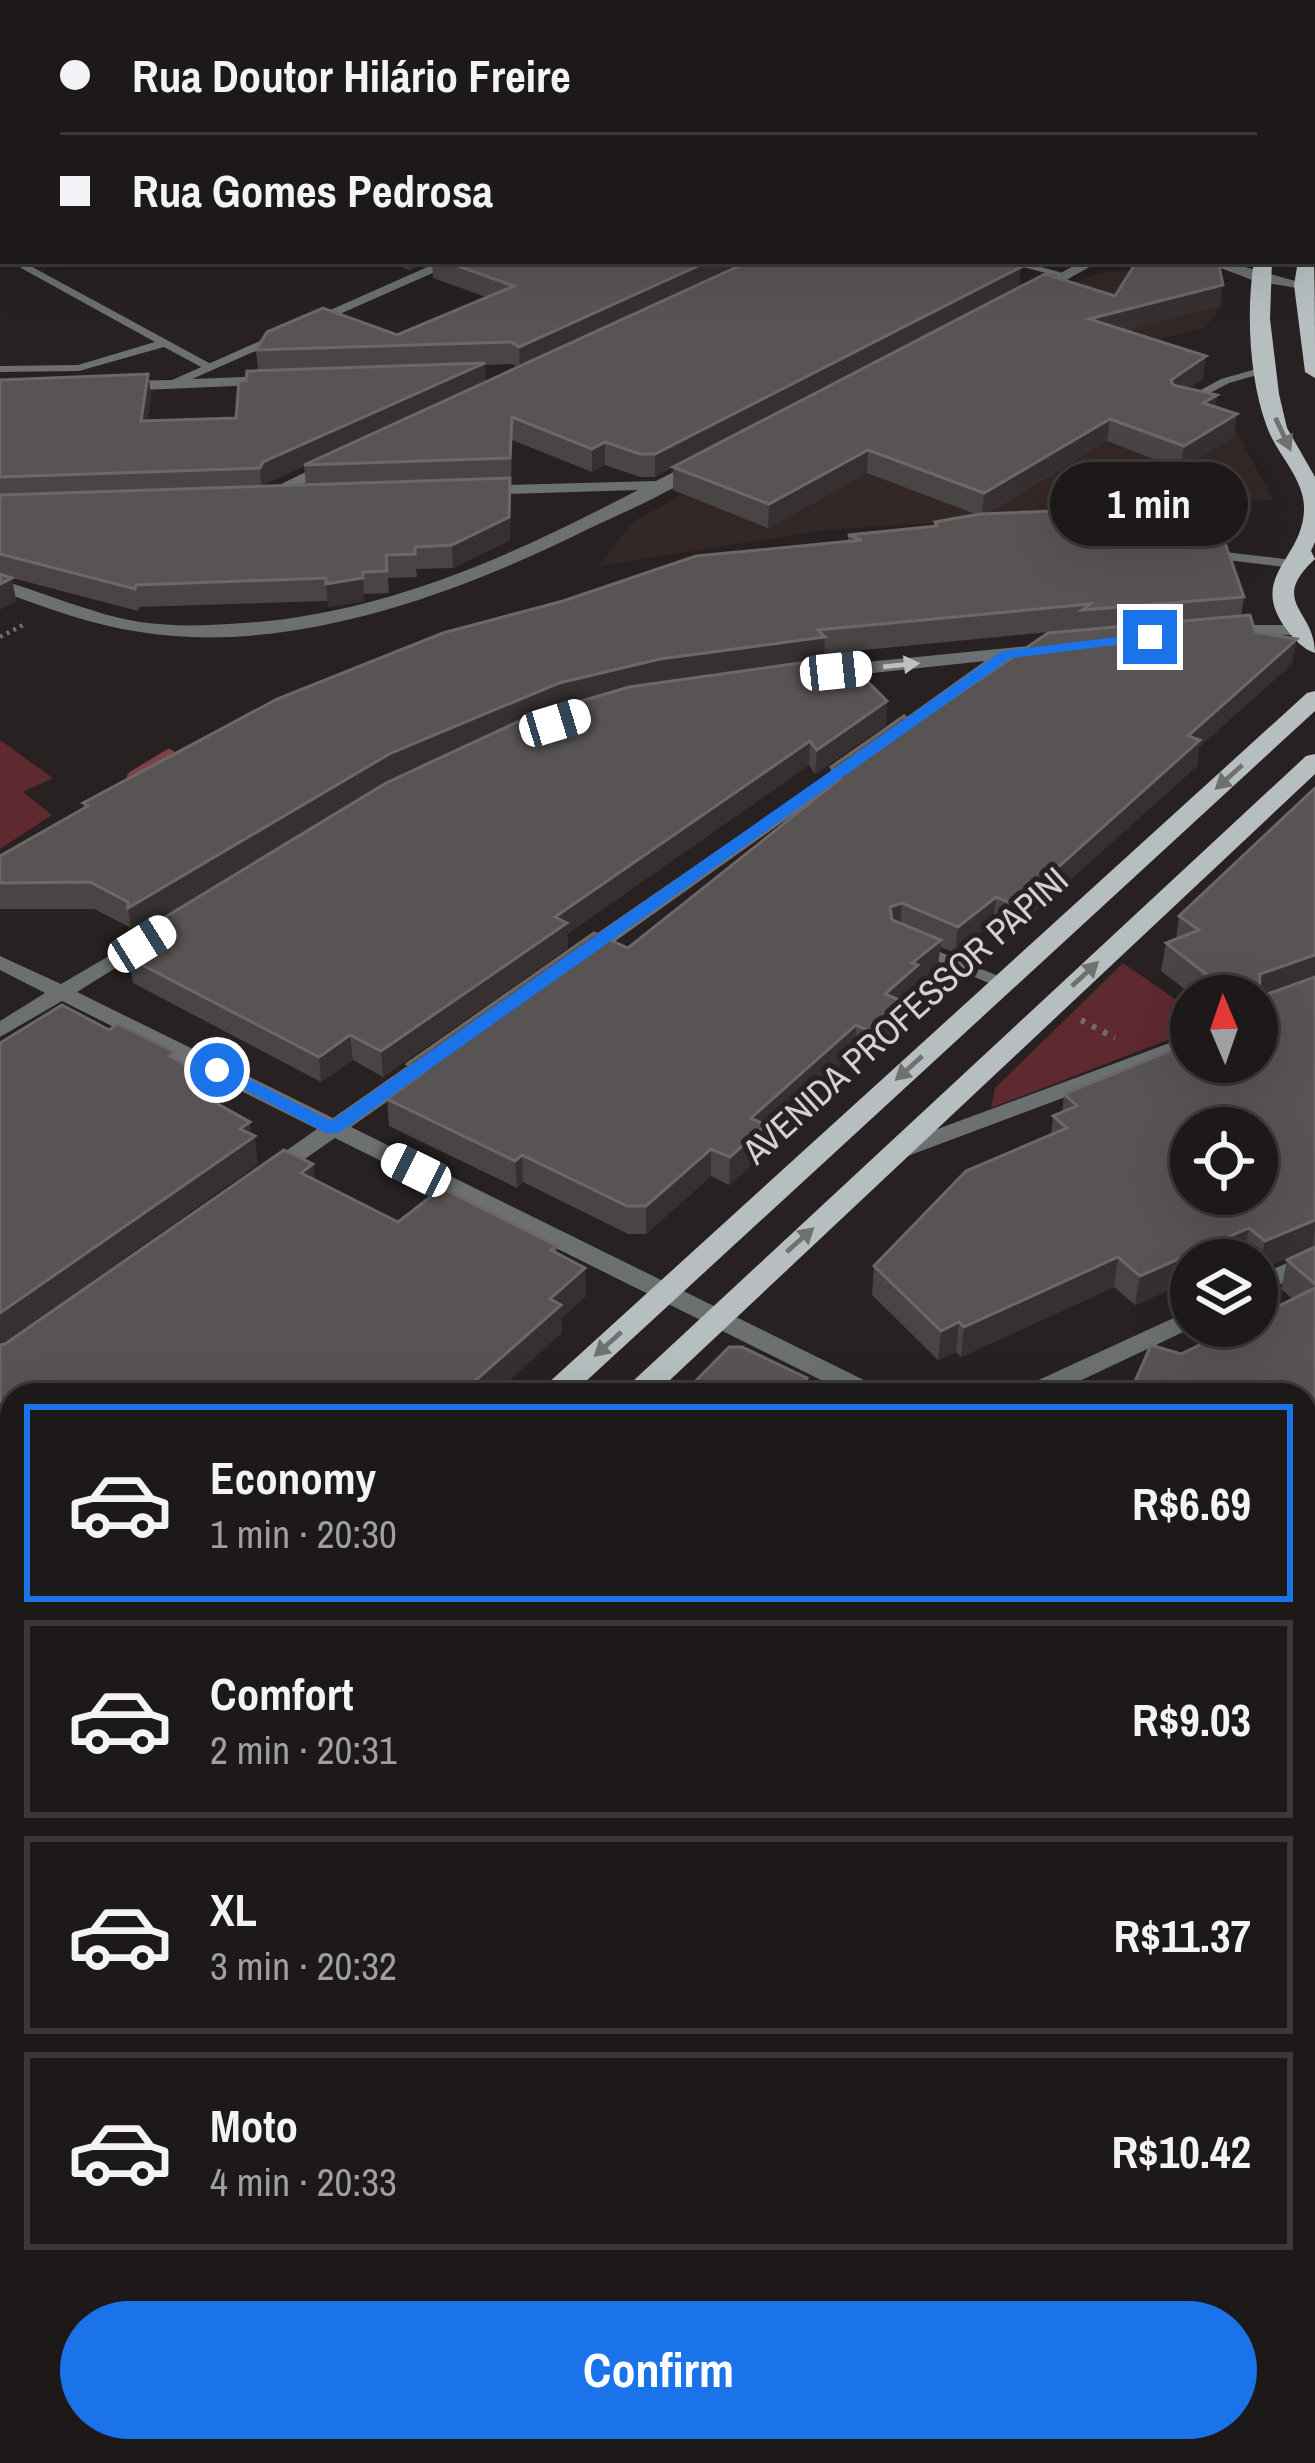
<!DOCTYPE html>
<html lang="en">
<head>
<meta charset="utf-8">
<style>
	body { margin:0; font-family:"Archivo Narrow",sans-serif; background:#252222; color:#f1f3f6; height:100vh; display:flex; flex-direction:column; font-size:45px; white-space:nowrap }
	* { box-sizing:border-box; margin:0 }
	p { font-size:39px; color:#a0a0a2 }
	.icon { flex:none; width:66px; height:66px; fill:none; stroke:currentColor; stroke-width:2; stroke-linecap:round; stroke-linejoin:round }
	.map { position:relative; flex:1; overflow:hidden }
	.drawer { position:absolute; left:0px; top:1383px; width:1317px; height:1080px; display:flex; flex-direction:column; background:#1d1919; border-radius:36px 36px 0 0; box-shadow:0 12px 48px #0002,0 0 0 3px #3b3838 }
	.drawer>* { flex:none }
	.guide { position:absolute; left:0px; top:0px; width:1317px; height:264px; box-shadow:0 12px 48px #0002,0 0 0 3px #3b3838; display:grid; align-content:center; height:264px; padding:0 60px; background:#1d1919 }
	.needle { width:78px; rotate:358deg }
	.tools { position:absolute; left:1170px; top:975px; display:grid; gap:24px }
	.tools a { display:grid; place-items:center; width:108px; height:108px; border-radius:50%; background:#1d1919; box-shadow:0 12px 48px #0002,0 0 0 3px #3b3838; font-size:60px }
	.end { position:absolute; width:54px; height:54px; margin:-27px; border:15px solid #1a73e8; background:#fff; box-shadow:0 0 0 6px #fff }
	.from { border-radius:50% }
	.bubble { position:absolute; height:84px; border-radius:42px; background:#1d1919; box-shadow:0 12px 48px #0002,0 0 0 3px #3b3838; font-size:39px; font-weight:700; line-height:84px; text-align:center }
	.car { position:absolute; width:36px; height:72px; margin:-36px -18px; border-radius:15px; box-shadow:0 0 9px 3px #0007; background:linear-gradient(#fff 24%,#345 0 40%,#fff 0 76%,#345 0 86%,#fff 0) }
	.guide b { display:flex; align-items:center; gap:42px; height:114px; font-size:45px }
	.guide b+b { border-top:3px solid #3b3838 }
	.guide i { width:30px; height:30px; background:#f1f3f6 }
	ul { padding:21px 0 0; list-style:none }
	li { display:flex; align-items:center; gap:36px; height:198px; margin:0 24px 18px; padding:0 36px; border:6px solid #3b3838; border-radius:0px }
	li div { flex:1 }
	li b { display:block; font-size:45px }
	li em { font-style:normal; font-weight:700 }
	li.current { border-color:#1a73e8 }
	li>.icon { width:108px; height:108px; stroke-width:1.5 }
	.primary-button { display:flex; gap:24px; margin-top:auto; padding:24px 60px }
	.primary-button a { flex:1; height:138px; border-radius:72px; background:#1a73e8; color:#fff; font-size:48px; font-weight:700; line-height:138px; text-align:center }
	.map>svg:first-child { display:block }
	.built { fill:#342728 }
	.green { fill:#5e292f }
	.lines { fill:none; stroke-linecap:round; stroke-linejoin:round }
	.stream { stroke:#7e4146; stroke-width:12 }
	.path-far1 { stroke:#726d6d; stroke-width:4.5; stroke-dasharray:3 4.5; stroke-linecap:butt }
	.path { stroke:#726d6d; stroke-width:6; stroke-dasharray:4.5 8; stroke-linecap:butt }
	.lane { fill:#6c7070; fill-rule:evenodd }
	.street { fill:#6c7070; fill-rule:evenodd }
	.primary { fill:#b7bebf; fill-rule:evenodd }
	.wall { fill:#4a4545; fill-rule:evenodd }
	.shaded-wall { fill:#363030 }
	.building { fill:#595454; stroke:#6d6767; stroke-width:3; fill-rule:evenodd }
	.oneway { fill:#6f7070 }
	.oneway2 { fill:#c0bebe }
	.route { fill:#1a73e8 }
	.labels { text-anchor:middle; stroke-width:10; stroke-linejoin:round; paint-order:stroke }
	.street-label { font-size:36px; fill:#d5d1d1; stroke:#272121 }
</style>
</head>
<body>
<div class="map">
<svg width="1315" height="2463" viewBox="0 0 1315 2463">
	<rect width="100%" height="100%" fill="#272121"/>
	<path class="built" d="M1135,270L1220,292L1222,305L1205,328L1146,342L1130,378L1226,411L1273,500L825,530L598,566L634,521L1068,285L1099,273Z"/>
	<g class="green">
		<path d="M0,740L53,778L23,792L52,815L0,849Z"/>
		<path d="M1123,963L1191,1010V1031L991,1108L995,1088Z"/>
		<path d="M1305,1571L1315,1574V2463H1090L1081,2451H1305Z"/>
	</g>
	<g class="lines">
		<path class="stream" d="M133,777L169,755"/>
		<path class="path-far1" d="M0,637L25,624"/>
		<path class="path" d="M1081,1020L1115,1038"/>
		<g class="lane">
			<path d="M1000,261H1019L1070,275L1065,278Z"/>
			<path d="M25,263L211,364L213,366L203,368L164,347L79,371L0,372V366L78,365L155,342L21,268V264Z"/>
			<path d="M1267,366L1271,367V371L1229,383L1187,405L1177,403L1221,379Z"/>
			<path d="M1208,550L1293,560L1299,564L1293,568L1203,557L1202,554Z"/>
			<path d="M918,943L1008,980L1010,983L1002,988L996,986L912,951L910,948L912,945Z"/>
		</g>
		<g class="street">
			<path d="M0,69L3,70V80L0,79Z"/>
			<path d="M3,133V141L0,142V134Z"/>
			<path d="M441,261H460L192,379L272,376L280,381L277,384L121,391L113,386L121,381L172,380Z"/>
			<path d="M1082,261H1100L1036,297L1024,294Z"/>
			<path d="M1202,261H1223L1310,285L1303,289L1255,281Z"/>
			<path d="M328,461L342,464L269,501L255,497Z"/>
			<path d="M695,461L709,464C677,491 619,514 580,533C452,596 286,656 140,632C92,625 46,608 0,591V580C47,593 91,614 140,622C182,628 226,625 268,621C402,606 519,552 638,490L478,495L472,494V486L656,481Z"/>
			<path d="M1226,625H1296L1305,630L1296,635L1220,634L1217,630Z"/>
			<path d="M1048,644L1057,649L1054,653L1012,658L887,746L877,740L880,736L985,661L826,678L817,672L826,666Z"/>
			<path d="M853,757L863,763L860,767L586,962H570L567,957L570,952Z"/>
			<path d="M155,929L166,935L162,939L77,992L333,1118L423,1055H439L442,1060L439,1065L351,1127L882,1389L886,1395H851L335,1138L276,1179H260L256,1174L260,1169L317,1129L62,1001L0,1037V1021L45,993L0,970V956L61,984Z"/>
			<path d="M1191,1035V1050L905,1157H889L885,1152L889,1147Z"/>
			<path d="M1315,1251V1269L1257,1294V1276Z"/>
			<path d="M1191,1310V1326H1196L1050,1395H1015L1019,1389Z"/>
			<path d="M1305,1525L1315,1528V1548L1305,1545Z"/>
			<path d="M126,2451H168L163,2463H121Z"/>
			<path d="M660,2451H700L695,2463H655Z"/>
			<path d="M976,2451H1015L1020,2463H981Z"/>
		</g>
		<g class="primary">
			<rect x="1314" y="199" width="1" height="10"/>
			<path d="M1314,258C1315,297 1315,338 1315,378L1305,372L1294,285L1298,261Z"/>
			<path d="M1254,261H1272L1270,319L1279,394L1287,428L1315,477V542L1311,551L1315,559C1268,603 1315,609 1315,653C1303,649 1295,640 1287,630C1247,577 1302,560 1304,511C1306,480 1277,455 1267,427C1249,379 1246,311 1254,261Z"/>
			<path d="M1315,691V711L571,1395H535L1307,693Z"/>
			<path d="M1315,754V774L654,1395H618L1306,756Z"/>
			<path d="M12,1865V1904L0,1908V1869Z"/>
			<path d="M12,1967V2008L0,2012V1971Z"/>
		</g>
	</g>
	<g class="wall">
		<path d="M3,172V237L0,235V173Z"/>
		<path d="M386,261H430L410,270Z"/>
		<path d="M432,261H1015L1019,288L1220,306L1126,330L1203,378L1189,388L1217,395L1215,407L1234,437L1180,469L1107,441L986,514L1244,597L1241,616L1255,632L1292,664L1199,747L1197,766L1013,931L993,923L955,953L940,947L938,967L916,984V992L904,1003L902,1029L869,1059L855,1052L766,1131L765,1153L729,1185L711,1176L646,1234H628L523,1182L517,1188L389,1126L387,1099L408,1083L407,1064L628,948L830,787L831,767L913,725L1080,629L824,654V660L887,701L886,725L815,774L809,765L567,934L568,948L383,1077L353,1060L321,1082L133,983L129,958L367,794L132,935L131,928L94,909H0V856L84,808L83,803L848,542V535L935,526V522L978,515L867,473L768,528L673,490V467L655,477H640L605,465L592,472L512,440L510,540L453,568L416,569L417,577L388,578L389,593L364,594V601L328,607V601L139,607L138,611L12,578L16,601L0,609V380L148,374L151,395L147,421L236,418L246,381L258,370L256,350L397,335L486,297L433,278ZM512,364L517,367L485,382V365ZM304,466L306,485L264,486L265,484Z"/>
		<path d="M1315,788V1508L1305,1505V1395L1181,1354L1293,1299L1281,1289L1287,1260L1313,1247L1259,1270L1257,1268V1260H1247L1243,1257L1135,1305L1114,1287L961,1357L956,1352L938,1360L872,1295L874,1266L1051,1135L1053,1116L1062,1113L1064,1094L1257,1062V996H1194L1161,971L1166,943L1176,939L1179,916Z"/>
		<path d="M109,1030L176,1060L215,1081L219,1105L252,1134L258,1164L1,1345L313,1164L315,1180L398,1222L557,1246V1253L585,1268L586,1296L561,1318L562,1333L12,1395V1811L4,1806L0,1809V1043Z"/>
		<path d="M1305,1806H1315V1889L1305,1890Z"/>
		<path d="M1315,1935V2138H1305V1936Z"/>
	</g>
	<g class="shaded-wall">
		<path d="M3,38V58H0V39Z"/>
		<rect x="0" y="105" width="3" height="20"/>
		<path d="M276,261H298L277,267Z"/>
		<path d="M314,261H336L314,267Z"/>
		<path d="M409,261H430L410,270Z"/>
		<path d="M709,261H755L520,369L519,347Z"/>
		<path d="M1021,267L1019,288L655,477V454Z"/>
		<path d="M1223,285L1220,306L1087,341L1089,319Z"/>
		<path d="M1206,356L1203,378L1168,403L1171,380Z"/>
		<path d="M485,363L486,384L304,465V466L265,484L262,490L260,468L263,462Z"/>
		<path d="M148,374L151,395L144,443L141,421Z"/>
		<path d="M1217,395L1213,417L1203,403Z"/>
		<path d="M1237,414L1234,437L1180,469L1184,446Z"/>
		<path d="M1110,419L1107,441L982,516L984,493Z"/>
		<path d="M605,442V465L592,472V449Z"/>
		<path d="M868,450L867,473L768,528L769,504Z"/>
		<path d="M510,478V540L453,568L452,545Z"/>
		<path d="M363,572L364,601L328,607L326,584Z"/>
		<path d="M12,578L16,601L0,609V584Z"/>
		<path d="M825,637L824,662L393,779L132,935L128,908L391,753L559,683L660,659Z"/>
		<path d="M1297,639L1292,664L1199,747L1197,766L1013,931L1016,905L1188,736Z"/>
		<path d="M887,701L886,725L815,774L817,750Z"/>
		<path d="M810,741L809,765L567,934L568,948L383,1077L381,1051L555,917Z"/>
		<path d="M996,897L993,923L955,953L958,927Z"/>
		<path d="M902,903L900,930L888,934L890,907Z"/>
		<path d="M941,940L938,967L916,984V992L904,1003L902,1029L869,1059L871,1032L885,994L912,963Z"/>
		<path d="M1315,955V981L1257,1001L1260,974Z"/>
		<path d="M856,1025L855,1052L766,1131L765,1153L729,1185L730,1157L751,1118Z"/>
		<path d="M350,1035L353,1060L321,1082L319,1057Z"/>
		<path d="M215,1081L219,1109L198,1093Z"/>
		<path d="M250,1122L252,1138L255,1136L258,1164L0,1346V1313Z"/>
		<path d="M711,1149V1176L646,1234V1206Z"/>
		<path d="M522,1155L523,1182L517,1188L515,1161Z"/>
		<path d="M313,1164L316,1192L301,1173Z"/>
		<path d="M1315,1220L1313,1247L1259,1270L1265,1241Z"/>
		<path d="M1249,1228L1243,1257L1236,1260H1191V1280L1135,1305L1140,1276Z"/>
		<path d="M1118,1257L1114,1287L961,1357L964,1327Z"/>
		<path d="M585,1268L586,1296L561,1318L562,1333L493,1395H459L550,1299Z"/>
		<path d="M959,1322L956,1352L938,1360L941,1331Z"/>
		<path d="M56,2451H91L80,2463H45Z"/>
		<path d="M617,2451H637L628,2463H608Z"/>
	</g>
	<g class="building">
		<path d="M0,0H1315V15L1314,3H3V38L0,39Z"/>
		<path d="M1314,57L1315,58L1314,182Z"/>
		<path d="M3,172V218L0,216V173Z"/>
		<path d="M444,261H709L519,347L511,342L256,350L267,332L323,308L397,335L514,286Z"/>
		<path d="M750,261H1002L1021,267L655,454H640L605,442L592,449L512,417L510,458L304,465Z"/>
		<path d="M1137,261H1218L1223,285L1089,319L1206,356L1171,380L1173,385L1217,395L1203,403L1237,414L1184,446L1110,419L984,493L868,450L769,504L673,467L1045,274L1115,296Z"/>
		<path d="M485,363L263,462L260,468L0,477V380L148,374L141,421L236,418L239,381H246L247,371Z"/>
		<path d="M510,478L509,517L452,545L415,547V554L386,555L387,571L363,572V578L326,584V578L136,585L135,589L0,554V495Z"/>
		<path d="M1130,508L1176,533L1224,540L1244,597L1082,610L1090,604L818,630L825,637L660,659L559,683L391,753L128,908V902L90,882L0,883V856L88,806L83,803L277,699L443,633L563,601L696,556L862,540L848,535L937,526L935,522L980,514Z"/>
		<path d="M0,574L12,578L0,584Z"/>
		<path d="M1250,615L1255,632L1297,639L1188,736L1200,740L1016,905L996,897L958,927L902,903L890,907L892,920L941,940L912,963L918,965L885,994L904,1002L871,1032L856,1025L751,1118L766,1125L730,1157L711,1149L646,1206H627L522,1155L515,1161L387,1099L423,1073L407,1064L594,933L628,948L840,779L831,767L904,716L913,725L1048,633Z"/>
		<path d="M843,657L887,701L817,750L810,741L555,917L567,923L381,1051L350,1035L319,1057L129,958V939L386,783L528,717L629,687Z"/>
		<path d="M1315,788V955L1260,974L1259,997L1315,977V1220L1265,1241L1249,1228L1140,1276L1118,1257L964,1327L959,1322L941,1331L874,1266L966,1171L1067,1128L1053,1116L1077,1106L1064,1094L1191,1042V1062H1257V996H1234L1166,943L1199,930L1179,916ZM1191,1128H1257V1194H1191Z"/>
		<path d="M62,1005L109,1030L118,1024L175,1052L170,1056L215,1081L198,1093L250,1122L240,1129L255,1136L0,1313V1043Z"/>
		<path d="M284,1150L313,1164L301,1173L398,1222L442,1188L557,1246L551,1250L585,1268L550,1299L561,1305L459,1395H12V1788L0,1779V1345L5,1344Z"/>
		<path d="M1315,1247V1284L1287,1260Z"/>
		<path d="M1315,1288V1476L1305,1474V1395H1129L1151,1345L1181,1354L1238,1326H1257V1317Z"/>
		<path d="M729,1347H742L807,1378L802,1384L826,1395H682Z"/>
		<rect x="1305" y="1806" width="10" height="46"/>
		<path d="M1315,1935V2008H1308L1315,2036V2101H1305V1936Z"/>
		<path d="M12,2070V2451H56L45,2463H0V2082Z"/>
		<path d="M173,2451H194L209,2463H163Z"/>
		<path d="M229,2451H617L608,2463H219Z"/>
		<path d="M721,2451H935L940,2459L938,2463H712Z"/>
	</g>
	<defs><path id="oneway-solid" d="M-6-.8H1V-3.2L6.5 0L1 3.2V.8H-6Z" transform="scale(3)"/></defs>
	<g class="oneway">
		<use href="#oneway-solid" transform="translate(1283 434) rotate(65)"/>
		<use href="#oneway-solid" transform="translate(1229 777) rotate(138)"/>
		<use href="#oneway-solid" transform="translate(1085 974) rotate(-43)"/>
		<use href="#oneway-solid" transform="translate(909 1068) rotate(138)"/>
		<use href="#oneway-solid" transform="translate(800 1240) rotate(-42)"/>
		<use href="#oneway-solid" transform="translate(608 1344) rotate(138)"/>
	</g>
	<use class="oneway2" href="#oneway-solid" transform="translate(901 665) rotate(-6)"/>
	<path class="route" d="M1150,633L1155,640L1011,658L339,1133H326L208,1070L223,1066L331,1121L1002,651Z"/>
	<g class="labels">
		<g class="street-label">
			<text transform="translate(905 1015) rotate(-42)" y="13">AVENIDA PROFESSOR PAPINI</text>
		</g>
	</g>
</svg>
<div class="tools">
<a><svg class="needle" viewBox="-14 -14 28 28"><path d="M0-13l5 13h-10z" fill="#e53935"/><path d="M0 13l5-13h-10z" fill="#a0a0a2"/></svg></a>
<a><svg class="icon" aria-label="locate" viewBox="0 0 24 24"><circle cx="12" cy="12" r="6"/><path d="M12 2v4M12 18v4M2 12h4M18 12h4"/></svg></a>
<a><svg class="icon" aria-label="layers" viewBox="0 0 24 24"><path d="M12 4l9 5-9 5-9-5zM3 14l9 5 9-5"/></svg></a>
</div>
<i class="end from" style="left:217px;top:1070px"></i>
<i class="end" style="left:1150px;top:637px"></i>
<div class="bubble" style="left:1050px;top:462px;width:198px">1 min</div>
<i class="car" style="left:836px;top:671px;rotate:84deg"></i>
<i class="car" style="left:555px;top:723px;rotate:73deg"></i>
<i class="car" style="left:142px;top:944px;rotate:58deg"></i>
<i class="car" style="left:416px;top:1170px;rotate:296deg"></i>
<div class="guide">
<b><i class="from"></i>Rua Doutor Hilário Freire</b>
<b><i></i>Rua Gomes Pedrosa</b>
</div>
<section class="drawer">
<ul>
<li class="current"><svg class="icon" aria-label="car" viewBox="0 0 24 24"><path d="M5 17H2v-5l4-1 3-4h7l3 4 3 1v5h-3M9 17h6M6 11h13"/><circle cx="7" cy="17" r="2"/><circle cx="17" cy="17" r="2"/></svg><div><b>Economy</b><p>1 min · 20:30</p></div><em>R$6.69</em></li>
<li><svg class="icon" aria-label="car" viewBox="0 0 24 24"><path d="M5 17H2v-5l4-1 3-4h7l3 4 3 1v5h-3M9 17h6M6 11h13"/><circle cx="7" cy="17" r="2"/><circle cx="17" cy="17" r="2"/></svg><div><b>Comfort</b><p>2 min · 20:31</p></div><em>R$9.03</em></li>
<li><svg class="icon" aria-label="car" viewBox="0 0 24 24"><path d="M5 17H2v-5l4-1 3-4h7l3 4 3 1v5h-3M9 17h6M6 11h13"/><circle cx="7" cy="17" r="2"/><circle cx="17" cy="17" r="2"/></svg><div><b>XL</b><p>3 min · 20:32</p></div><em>R$11.37</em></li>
<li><svg class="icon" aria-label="car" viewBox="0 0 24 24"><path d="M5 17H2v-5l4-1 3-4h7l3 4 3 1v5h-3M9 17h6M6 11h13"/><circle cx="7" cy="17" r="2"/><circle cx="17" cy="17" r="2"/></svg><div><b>Moto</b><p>4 min · 20:33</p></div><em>R$10.42</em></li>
</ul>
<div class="primary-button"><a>Confirm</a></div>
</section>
</div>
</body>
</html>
